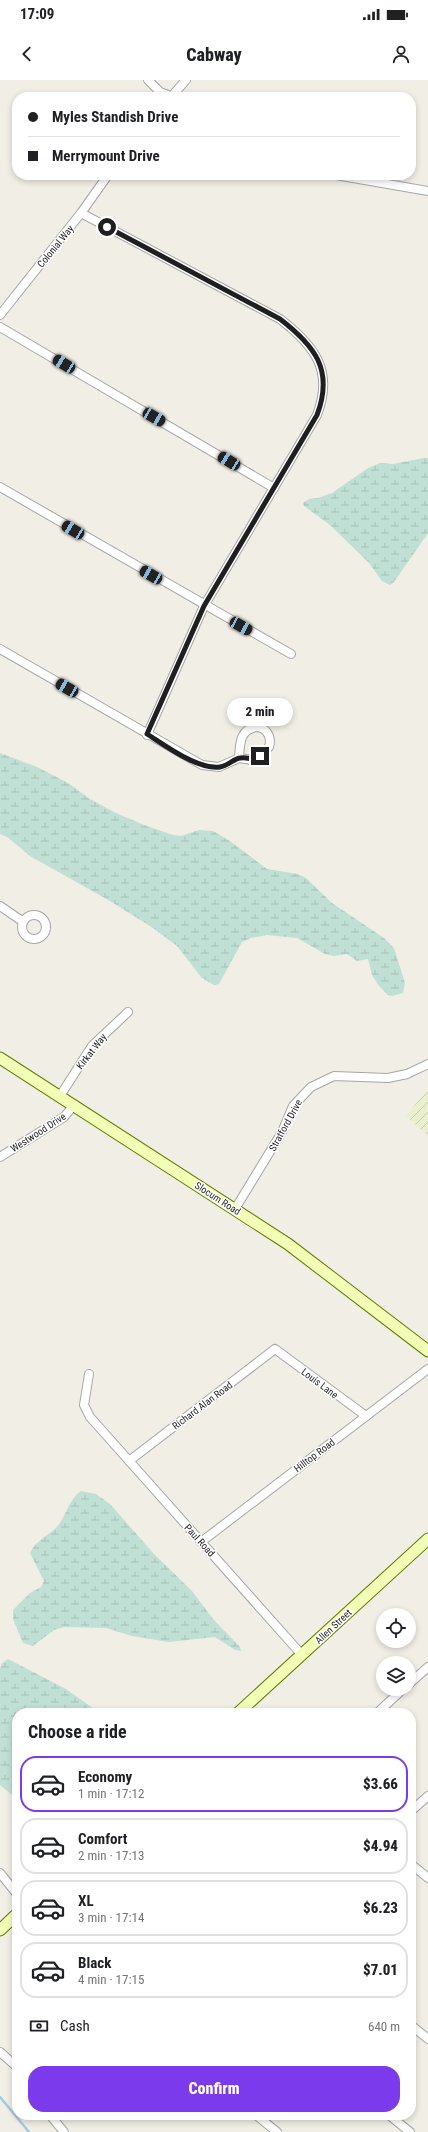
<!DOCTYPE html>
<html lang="en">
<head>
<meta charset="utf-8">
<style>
	body { margin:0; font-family:"Roboto Condensed",sans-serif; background:#f2f2f2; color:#202124; height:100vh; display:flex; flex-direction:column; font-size:15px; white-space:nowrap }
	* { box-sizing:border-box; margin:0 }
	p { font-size:13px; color:#757577 }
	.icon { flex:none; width:22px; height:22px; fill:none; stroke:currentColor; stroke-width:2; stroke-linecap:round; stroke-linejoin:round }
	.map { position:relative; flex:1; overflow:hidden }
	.drawer { position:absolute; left:12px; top:1628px; width:404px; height:412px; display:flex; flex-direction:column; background:#fff; border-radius:16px; box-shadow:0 2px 6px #0003 }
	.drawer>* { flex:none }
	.guide { position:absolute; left:12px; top:12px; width:404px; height:88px; border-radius:16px; box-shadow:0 2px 6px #0003; display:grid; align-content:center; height:88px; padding:0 16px; background:#fff }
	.fabs { position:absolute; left:376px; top:1528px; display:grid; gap:8px }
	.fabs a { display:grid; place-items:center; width:40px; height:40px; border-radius:50%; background:#fff; box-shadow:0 2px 6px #0003; font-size:20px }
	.end { position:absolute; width:18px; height:18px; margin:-9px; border:5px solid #1f1f1f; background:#fff; box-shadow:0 0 0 2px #fff }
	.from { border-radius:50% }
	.bubble { position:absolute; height:28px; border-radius:14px; background:#fff; box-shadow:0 2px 6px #0003; font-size:13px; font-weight:800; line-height:28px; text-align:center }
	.car { position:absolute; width:12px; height:24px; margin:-12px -6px; border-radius:5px; box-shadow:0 0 3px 1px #0007; background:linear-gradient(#222 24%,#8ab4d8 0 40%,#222 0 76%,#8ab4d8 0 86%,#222 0) }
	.guide b { display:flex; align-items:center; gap:14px; height:38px; font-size:15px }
	.guide b+b { border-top:1px solid #e0e0e0 }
	.guide i { width:10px; height:10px; background:#202124 }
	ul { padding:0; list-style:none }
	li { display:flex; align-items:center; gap:12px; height:56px; margin:0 8px 6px; padding:0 8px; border:2px solid #e0e0e0; border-radius:16px }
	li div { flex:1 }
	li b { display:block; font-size:15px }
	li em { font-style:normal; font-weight:800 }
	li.on { border-color:#7c3aed }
	li>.icon { width:36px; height:36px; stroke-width:1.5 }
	h2 { padding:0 16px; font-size:18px; line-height:48px }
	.pay { display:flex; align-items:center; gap:10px; height:44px; padding:0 16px; font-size:15px }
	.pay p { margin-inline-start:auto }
	.button { display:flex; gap:8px; margin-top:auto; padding:8px 16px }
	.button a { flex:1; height:46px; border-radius:16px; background:#7c3aed; color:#fff; font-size:16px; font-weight:800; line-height:46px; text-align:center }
	.status { display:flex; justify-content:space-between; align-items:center; height:28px; padding:0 20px; background:#fff; direction:ltr }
	.status svg { height:11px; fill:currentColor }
	header { display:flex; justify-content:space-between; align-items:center; height:52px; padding:0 16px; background:#fff; font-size:18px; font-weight:800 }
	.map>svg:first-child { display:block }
	.farmland { fill:url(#farmland-furrows) }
	.wetland { fill:url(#wetland-marsh) }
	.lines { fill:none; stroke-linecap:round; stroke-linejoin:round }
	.stream { stroke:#a3cce1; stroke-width:2.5 }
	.street-casing { stroke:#a6a6a6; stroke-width:10 }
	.secondary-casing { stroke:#617d00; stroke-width:13 }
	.street { stroke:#fff; stroke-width:8 }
	.secondary { stroke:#f2feb6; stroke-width:11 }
	.route { stroke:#1f1f1f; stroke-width:5 }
	.labels { text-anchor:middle; stroke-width:3; stroke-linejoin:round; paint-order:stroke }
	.street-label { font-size:10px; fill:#1f1f1f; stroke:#fff }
</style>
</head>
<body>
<div class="status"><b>17:09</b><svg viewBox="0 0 49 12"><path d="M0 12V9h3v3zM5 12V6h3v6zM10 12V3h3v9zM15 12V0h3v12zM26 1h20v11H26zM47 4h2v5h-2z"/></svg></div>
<header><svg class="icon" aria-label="back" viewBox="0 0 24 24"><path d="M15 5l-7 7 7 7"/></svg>Cabway<svg class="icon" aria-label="person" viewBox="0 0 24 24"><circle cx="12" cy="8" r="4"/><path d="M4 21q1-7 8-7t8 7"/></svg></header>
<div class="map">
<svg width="428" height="2052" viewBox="0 0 428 2052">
	<defs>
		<pattern id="farmland-furrows" width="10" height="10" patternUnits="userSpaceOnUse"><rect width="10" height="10" fill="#eaf0cf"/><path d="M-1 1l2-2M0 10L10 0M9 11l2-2" fill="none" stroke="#c8cdb1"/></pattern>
		<pattern id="wetland-marsh" width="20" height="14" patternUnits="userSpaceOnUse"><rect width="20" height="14" fill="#c1e0d5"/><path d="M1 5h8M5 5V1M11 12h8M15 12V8" fill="none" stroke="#a5c0b6"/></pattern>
	</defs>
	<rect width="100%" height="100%" fill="#f1eee5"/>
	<path class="farmland" d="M428,1009V1056L406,1036Z"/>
	<g class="wetland">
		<path d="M424,378H428V453L394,502L390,505L382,501L369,483L330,445L304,426L303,423L309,419L318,418L332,413L368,388L380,383L393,384Z"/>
		<path d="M0,673L37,687L68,703L90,719L116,733L144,745L173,755L181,756L199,750L213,751L230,761L267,789L298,794L306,798L332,823L384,858L394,868L405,903L403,913L392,916L388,915L379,906L372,895L368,879L357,881L347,874L334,876L325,874L297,858L267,855L251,858L242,862L219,904L214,905L202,898L177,866L153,848L110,821L30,776L7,757L0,754Z"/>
		<path d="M81,1411L96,1414L110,1424L154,1474L192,1511L213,1539L240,1567L241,1571L235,1570L215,1557L169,1562L132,1556L106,1548L64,1547L54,1550L33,1566L23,1563L13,1539V1530L30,1513L41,1507L44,1501L30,1473C36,1460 48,1456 57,1447C66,1436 69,1419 81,1411Z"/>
		<path d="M8,1579L66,1609L100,1633H17V1719L0,1705V1588L2,1583Z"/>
	</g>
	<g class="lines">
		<path class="stream" d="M0,2017L29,2052"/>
		<defs>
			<g id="street">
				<path d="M148,0L160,12L173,17"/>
				<path d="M171,17L186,0"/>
				<path d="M336,95L428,111"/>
				<path d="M81,133L280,239C315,266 334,291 317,335L204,526L147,655"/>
				<path d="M0,235L81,133L108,95"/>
				<path d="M0,247L274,408"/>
				<path d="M0,407L291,574"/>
				<path d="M0,569L202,685L219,687L239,678L252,680L260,676L269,667C272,657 267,648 257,647C239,649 240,665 239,678"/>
				<path d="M0,826L22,841"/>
				<circle cx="34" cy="847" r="12"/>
				<path d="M60,1016L92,966L128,932"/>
				<path d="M0,1077L64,1037L74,1025"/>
				<path d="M235,1129L282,1052L293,1026L311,1007L334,996L388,998L407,994L428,984"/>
				<path d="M89,1294L84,1325L90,1337L302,1575"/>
				<path d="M129,1381L275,1269L366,1336"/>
				<path d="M201,1462L428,1289"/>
				<path d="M409,1604L428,1587"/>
				<path d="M377,1633L403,1609"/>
				<path d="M411,1731L428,1716"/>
				<path d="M411,1784L428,1798"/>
				<path d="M0,1793L17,1814"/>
				<path d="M411,1945L428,1959"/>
				<path d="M0,1972L17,1987"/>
				<path d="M50,2035L64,2052"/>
				<path d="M256,2035L277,2052"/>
				<path d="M389,2035L410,2052"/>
			</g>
			<g id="secondary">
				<path d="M0,978L288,1164L428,1271"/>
				<path d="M238,1633L428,1459"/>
				<path d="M0,1850L17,1834"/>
			</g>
		</defs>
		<use href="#street" class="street-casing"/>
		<use href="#secondary" class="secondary-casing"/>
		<use href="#street" class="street"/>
		<use href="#secondary" class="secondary"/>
	</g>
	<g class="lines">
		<path class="route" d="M107,147L280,239C315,266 334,290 317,335L204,526L147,654C166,666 198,690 220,687C228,686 233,679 240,678C249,676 250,682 260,676"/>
	</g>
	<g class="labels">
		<g class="street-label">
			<text transform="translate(55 166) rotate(-51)" y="4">Colonial Way</text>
			<text transform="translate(91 971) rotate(-52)" y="4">Kirkat Way</text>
			<text transform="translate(285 1045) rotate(-61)" y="4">Stratford Drive</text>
			<text transform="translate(38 1052) rotate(-33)" y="4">Westwood Drive</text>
			<text transform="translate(218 1118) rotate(33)" y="4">Slocum Road</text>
			<text transform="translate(320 1303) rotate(37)" y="4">Louis Lane</text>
			<text transform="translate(202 1325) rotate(-37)" y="4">Richard Alan Road</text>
			<text transform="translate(314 1375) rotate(-37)" y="4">Hilltop Road</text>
			<text transform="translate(200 1460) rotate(48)" y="4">Paul Road</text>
			<text transform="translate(333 1546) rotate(-43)" y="4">Allen Street</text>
		</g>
	</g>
</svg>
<div class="fabs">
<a><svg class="icon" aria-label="locate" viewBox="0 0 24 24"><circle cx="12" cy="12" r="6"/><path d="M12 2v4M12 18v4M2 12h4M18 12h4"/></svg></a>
<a><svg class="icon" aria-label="layers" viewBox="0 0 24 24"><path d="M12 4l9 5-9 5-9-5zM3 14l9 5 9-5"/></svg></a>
</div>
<i class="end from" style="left:107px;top:147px"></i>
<i class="end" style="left:260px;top:676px"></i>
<div class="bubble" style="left:227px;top:618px;width:66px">2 min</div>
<i class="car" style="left:64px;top:284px;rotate:301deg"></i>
<i class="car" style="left:154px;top:337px;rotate:120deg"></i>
<i class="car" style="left:229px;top:381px;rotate:301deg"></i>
<i class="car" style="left:73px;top:450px;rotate:301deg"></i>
<i class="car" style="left:151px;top:495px;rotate:300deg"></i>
<i class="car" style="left:241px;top:546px;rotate:119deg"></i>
<i class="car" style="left:67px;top:608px;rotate:300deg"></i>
<div class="guide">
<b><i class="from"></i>Myles Standish Drive</b>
<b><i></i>Merrymount Drive</b>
</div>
<section class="drawer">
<h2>Choose a ride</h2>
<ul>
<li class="on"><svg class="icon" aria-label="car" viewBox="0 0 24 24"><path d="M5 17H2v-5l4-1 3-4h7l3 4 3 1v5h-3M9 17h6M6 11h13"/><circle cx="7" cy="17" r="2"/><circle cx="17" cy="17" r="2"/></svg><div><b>Economy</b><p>1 min · 17:12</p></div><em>$3.66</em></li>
<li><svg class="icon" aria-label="car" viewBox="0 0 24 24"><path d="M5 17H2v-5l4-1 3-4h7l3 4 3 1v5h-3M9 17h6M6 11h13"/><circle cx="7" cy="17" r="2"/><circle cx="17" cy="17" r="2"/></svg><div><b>Comfort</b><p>2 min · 17:13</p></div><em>$4.94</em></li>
<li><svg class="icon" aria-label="car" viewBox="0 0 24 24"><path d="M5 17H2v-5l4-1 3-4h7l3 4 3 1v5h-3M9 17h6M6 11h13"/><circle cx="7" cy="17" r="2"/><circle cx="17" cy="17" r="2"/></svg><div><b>XL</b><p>3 min · 17:14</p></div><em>$6.23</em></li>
<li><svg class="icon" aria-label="car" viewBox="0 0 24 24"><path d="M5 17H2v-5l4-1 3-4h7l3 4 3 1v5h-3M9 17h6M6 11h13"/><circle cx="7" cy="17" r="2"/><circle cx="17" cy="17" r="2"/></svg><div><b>Black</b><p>4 min · 17:15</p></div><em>$7.01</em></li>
</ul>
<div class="pay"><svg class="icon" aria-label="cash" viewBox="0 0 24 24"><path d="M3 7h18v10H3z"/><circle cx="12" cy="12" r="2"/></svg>Cash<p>640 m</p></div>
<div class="button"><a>Confirm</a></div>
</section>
</div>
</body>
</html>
